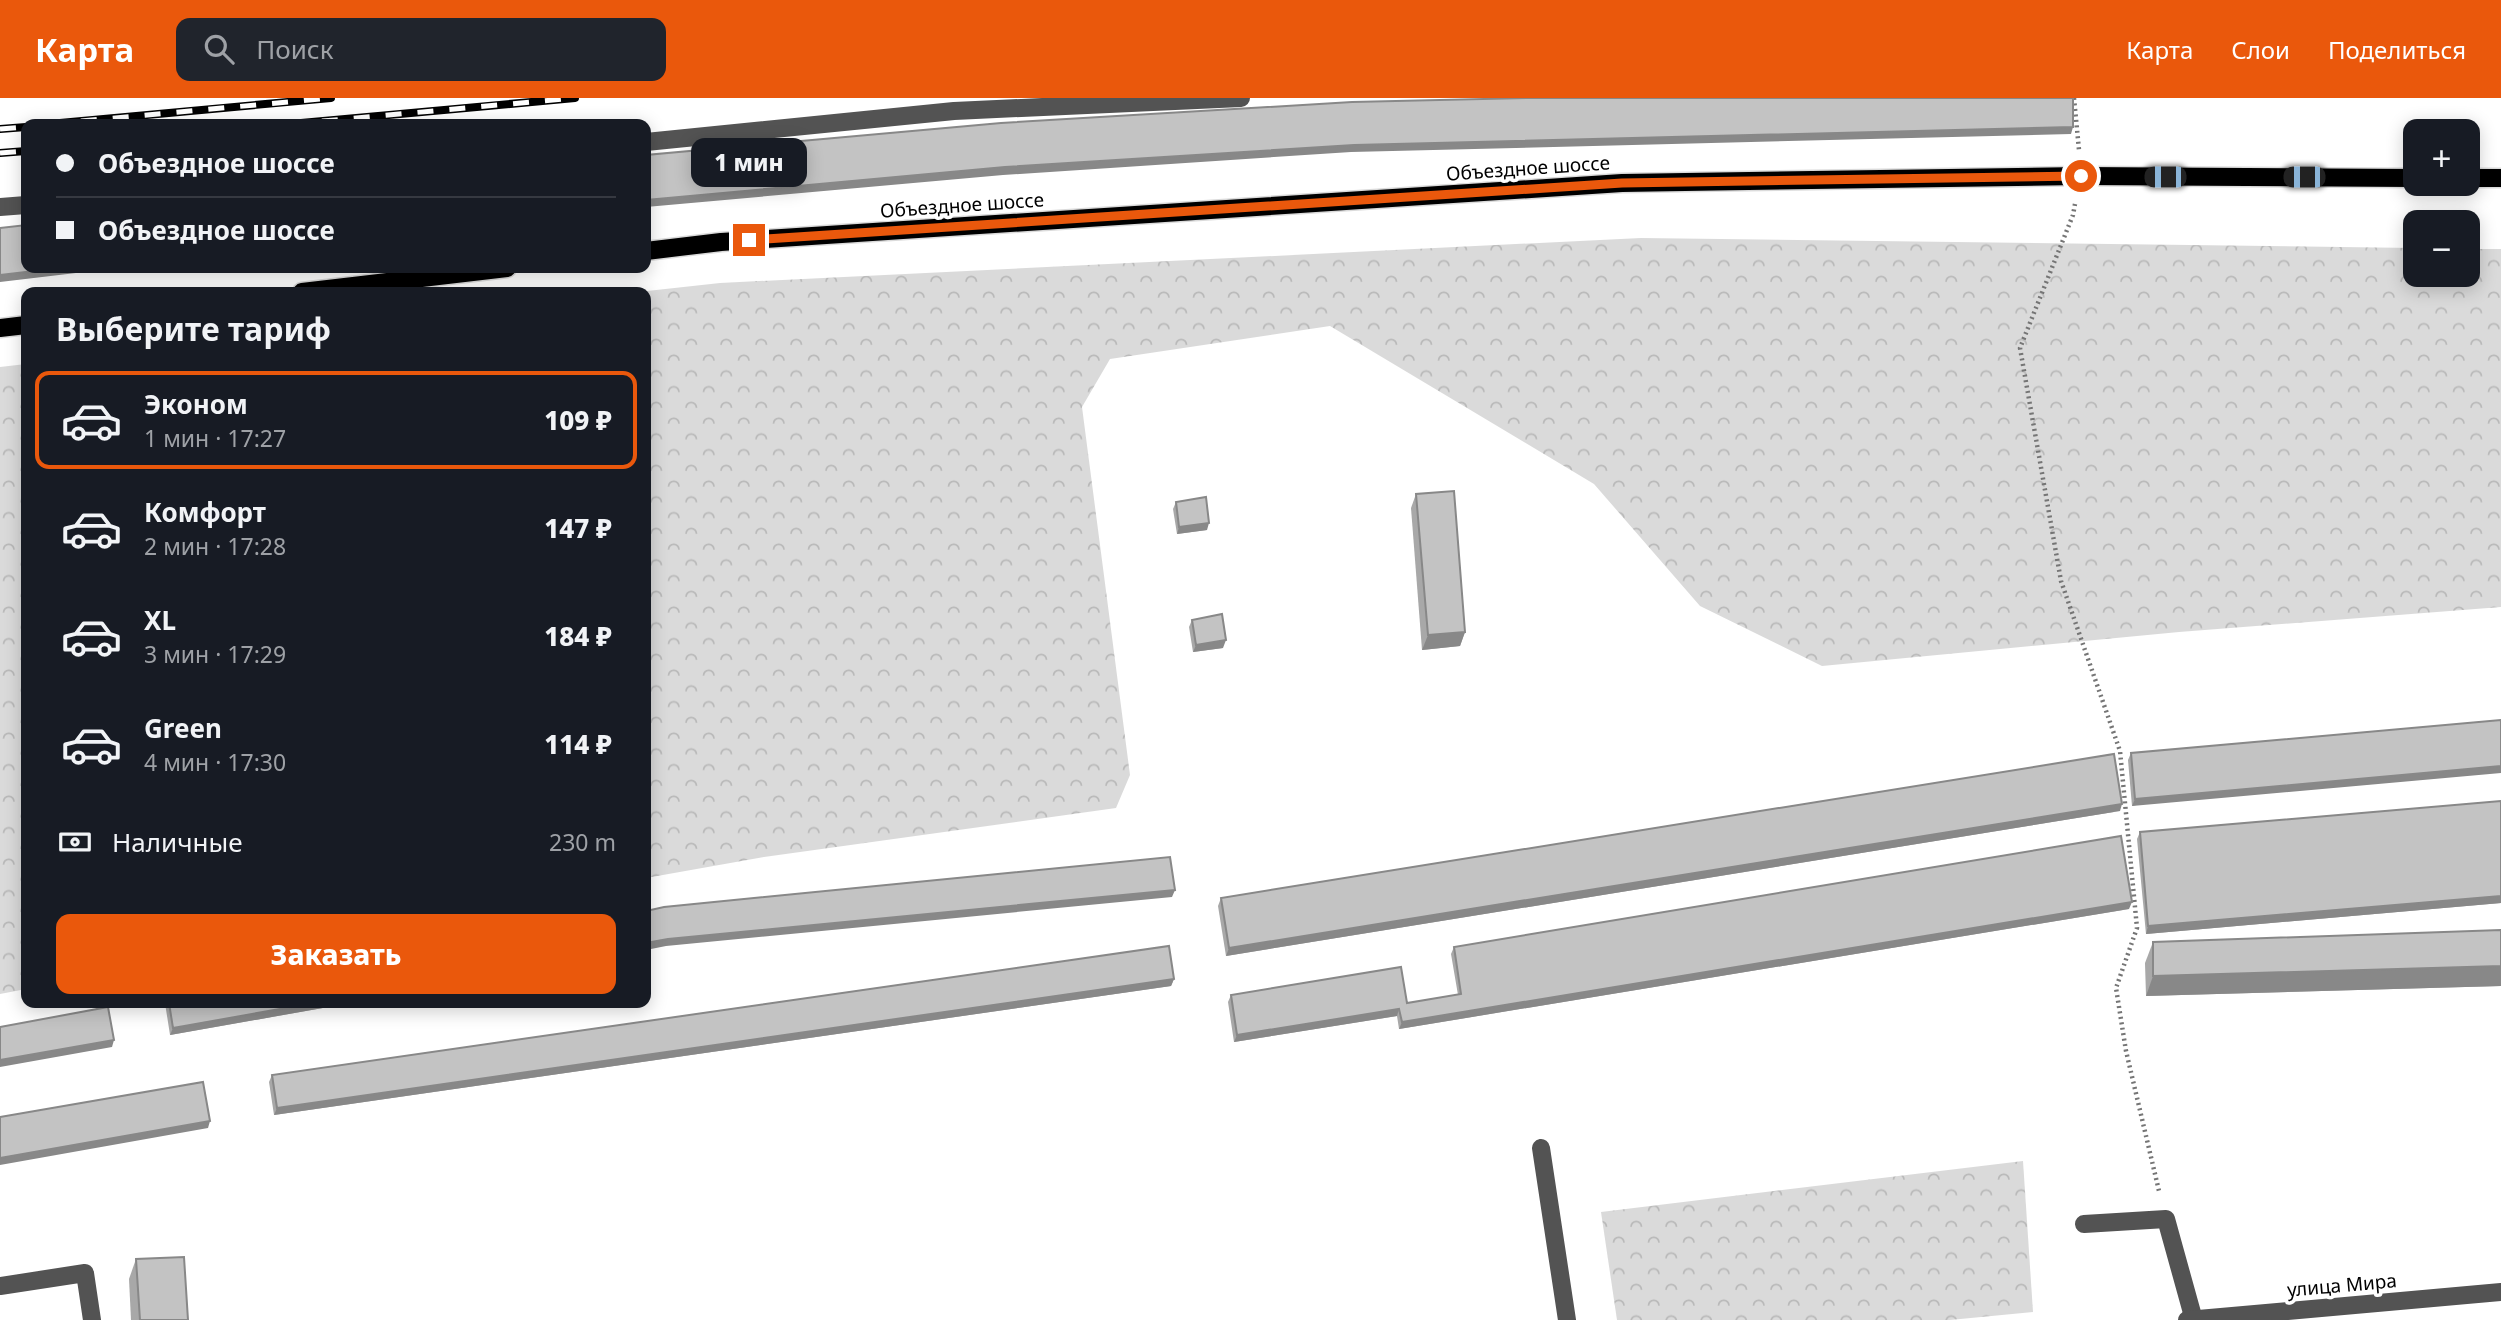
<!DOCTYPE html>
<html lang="ru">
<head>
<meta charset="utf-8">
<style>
	body { margin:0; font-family:"Noto Sans",sans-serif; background:#20242c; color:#f1f3f6; height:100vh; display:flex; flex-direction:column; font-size:26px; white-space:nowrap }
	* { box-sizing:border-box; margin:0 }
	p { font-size:23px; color:#9ea1a6 }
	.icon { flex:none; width:38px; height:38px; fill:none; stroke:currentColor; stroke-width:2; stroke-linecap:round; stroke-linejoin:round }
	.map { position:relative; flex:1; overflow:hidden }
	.drawer { position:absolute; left:21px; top:189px; width:630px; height:721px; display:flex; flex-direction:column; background:#171b24; border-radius:14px; box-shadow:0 4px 18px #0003 }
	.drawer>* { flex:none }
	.top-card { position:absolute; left:21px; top:21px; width:630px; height:154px; border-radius:14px; box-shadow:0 4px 18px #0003; display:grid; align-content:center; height:154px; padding:0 35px; background:#171b24 }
	.fabs { position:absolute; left:2403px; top:21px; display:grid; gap:14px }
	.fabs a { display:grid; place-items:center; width:77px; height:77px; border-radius:14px; background:#171b24; box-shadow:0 4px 18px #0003; font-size:35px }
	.end { position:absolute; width:32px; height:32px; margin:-16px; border:9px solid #ea580c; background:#fff; box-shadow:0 0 0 4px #fff }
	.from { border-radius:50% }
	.bubble { position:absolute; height:49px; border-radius:14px; background:#171b24; box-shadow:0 4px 18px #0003; font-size:23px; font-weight:800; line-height:49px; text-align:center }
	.car { position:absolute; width:21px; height:42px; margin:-21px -10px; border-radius:9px; box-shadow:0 0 5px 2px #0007; background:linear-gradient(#222 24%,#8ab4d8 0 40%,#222 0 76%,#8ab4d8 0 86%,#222 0) }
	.top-card b { display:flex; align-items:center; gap:24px; height:66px; font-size:26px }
	.top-card b+b { border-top:2px solid #363941 }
	.top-card i { width:18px; height:18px; background:#f1f3f6 }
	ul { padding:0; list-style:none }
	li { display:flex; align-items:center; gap:21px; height:98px; margin:0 14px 10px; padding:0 21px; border:4px solid transparent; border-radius:14px }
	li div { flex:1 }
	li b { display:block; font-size:26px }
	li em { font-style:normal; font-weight:800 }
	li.selected { border-color:#ea580c }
	li>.icon { width:63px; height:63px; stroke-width:1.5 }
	h2 { padding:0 35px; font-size:32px; line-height:84px }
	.pay { display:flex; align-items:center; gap:18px; height:77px; padding:0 35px; font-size:26px }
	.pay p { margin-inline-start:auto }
	.cta { display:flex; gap:14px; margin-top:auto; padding:14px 35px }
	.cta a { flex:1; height:80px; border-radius:14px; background:#ea580c; color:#fff; font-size:28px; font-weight:800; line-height:80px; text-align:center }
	header { display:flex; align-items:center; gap:42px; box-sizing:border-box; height:98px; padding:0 35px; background:#ea580c; color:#fff }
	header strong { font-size:33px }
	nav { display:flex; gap:38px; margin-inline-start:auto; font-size:24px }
	.search { width:490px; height:63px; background:#20242c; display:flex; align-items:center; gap:18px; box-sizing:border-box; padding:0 24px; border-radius:14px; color:#9ea1a6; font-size:26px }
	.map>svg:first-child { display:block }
	.forest { fill:url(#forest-crowns) }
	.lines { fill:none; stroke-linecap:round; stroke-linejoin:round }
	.major-casing { stroke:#dbdbdb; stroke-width:21 }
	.path { stroke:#757575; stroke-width:4.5; stroke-dasharray:2 3.5; stroke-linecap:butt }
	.minor { stroke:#535353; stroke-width:18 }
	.major { stroke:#000; stroke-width:18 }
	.rail-casing { stroke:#000; stroke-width:8 }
	.rail { stroke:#fff; stroke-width:5; stroke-dasharray:16; stroke-linecap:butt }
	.wall { fill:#a8a8a8 }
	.shaded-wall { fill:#888 }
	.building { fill:#c3c3c3; stroke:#888; stroke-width:2 }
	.route { stroke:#ea580c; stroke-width:9 }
	.labels { text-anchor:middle; stroke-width:7; stroke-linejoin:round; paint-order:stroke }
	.street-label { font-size:19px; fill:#000; stroke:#fff }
</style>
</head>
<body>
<header>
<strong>Карта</strong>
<div class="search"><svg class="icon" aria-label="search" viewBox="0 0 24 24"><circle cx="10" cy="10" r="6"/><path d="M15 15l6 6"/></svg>Поиск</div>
<nav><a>Карта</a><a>Слои</a><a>Поделиться</a></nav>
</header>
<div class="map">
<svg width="2501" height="1222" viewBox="0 0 2501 1222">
	<defs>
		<pattern id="forest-crowns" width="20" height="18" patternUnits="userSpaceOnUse" patternTransform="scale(1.75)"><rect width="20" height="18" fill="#dadada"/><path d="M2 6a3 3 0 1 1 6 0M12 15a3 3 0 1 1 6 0" fill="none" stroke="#b9b9b9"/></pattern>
	</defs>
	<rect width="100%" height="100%" fill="#fff"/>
	<g class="forest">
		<path d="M1641,140L2415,150V177H2468V151H2501V509L2179,534L1822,568L1700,508L1594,386L1330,228L1110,261L1082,309L1130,677L1116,710L764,759L646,780V194H638L720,185Z"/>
		<path d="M26,266V891L0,896V269Z"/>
		<path d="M2023,1063L2033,1214L1950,1222H1617L1601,1114Z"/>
	</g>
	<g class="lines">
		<defs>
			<g id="major">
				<path d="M2468,80H2501"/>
				<path d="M646,153L721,144L1622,85L2081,78L2415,80"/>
				<path d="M302,194L507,170"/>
				<path d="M0,230L26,227"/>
			</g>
		</defs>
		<use href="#major" class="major-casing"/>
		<g class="path">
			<path d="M2074,0L2079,52"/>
			<path d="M2075,106L2073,117L2020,250L2061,483L2120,653L2137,830L2116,890L2126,953L2159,1093"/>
		</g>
		<g class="minor">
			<path d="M646,44L954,13L1241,0"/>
			<path d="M0,109L26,107"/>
			<path d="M1541,1050L1567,1222"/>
			<path d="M2084,1126L2166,1121L2194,1222"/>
			<path d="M0,1188L85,1175L92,1222"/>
			<path d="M2187,1222L2501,1194"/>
		</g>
		<use href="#major" class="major"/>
		<defs>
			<g id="rail">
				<path d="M49,26L331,0"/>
				<path d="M290,26L575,0"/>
				<path d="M0,31L26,29"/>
				<path d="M0,55L26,53"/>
			</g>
		</defs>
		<use href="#rail" class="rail-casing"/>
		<use href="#rail" class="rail"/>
	</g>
	<g class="wall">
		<path d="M1416,396L1465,534L1460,548L1422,552L1411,410Z"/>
		<path d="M1176,404L1207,432L1177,436L1173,411Z"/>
		<path d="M1192,522L1223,550L1193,554L1189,529Z"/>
		<path d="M2501,622L2132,708L2128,662L2131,655Z"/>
		<path d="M2501,703V805L2146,836L2137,741L2140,734Z"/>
		<path d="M2120,713L1226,858L1218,808L1221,800Z"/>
		<path d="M2129,811L1399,931L1397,918L1234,944L1228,904L1231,897L1407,905L1458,897L1451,856L1454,849Z"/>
		<path d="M2501,832V888L2146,898L2145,865L2153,844Z"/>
		<path d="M1174,881L1171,888L274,1017L269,984L272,977Z"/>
		<path d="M165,905H351L170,937Z"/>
		<path d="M136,1161L188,1222H131L129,1181Z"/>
	</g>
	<g class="shaded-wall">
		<path d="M2073,29L2071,36L1351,54L1003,77L646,109V102L1005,69L1354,47Z"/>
		<path d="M60,170H118L0,184V177Z"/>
		<path d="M1209,425L1207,432L1177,436L1179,429Z"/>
		<path d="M1465,534L1460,548L1422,552L1428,537Z"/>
		<path d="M1226,542L1223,550L1193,554L1196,547Z"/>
		<path d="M2501,668V675L2132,708L2135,701Z"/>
		<path d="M2122,706L2120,713L1226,858L1229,850Z"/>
		<path d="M1175,792L1172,799L666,848L646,852V845L668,841Z"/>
		<path d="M2501,798V805L2146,836L2148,828Z"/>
		<path d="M2132,804L2129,811L1399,931L1402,924Z"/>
		<path d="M2501,868V888L2146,898L2153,878Z"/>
		<path d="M1174,881L1171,888L274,1017L277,1010Z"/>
		<path d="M314,905H351L170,937L173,930Z"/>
		<path d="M1399,911L1397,918L1234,944L1237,937Z"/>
		<path d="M114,942L112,949L0,969V962Z"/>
		<path d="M210,1023L208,1030L0,1067V1060Z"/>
	</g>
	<g class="building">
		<path d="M1528,0H2073V29L1354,47L1005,69L646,102V57L1001,25L1352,4Z"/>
		<path d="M26,127V170H60L0,177V130Z"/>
		<path d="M1454,393L1465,534L1428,537L1416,396Z"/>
		<path d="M1206,399L1209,425L1179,429L1176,404Z"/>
		<path d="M1222,516L1226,542L1196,547L1192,522Z"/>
		<path d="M2501,622V668L2135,701L2131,655Z"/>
		<path d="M2114,656L2122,706L1229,850L1221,800Z"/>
		<path d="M2501,703V798L2148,828L2140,734Z"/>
		<path d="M2121,738L2132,804L1402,924L1399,911L1237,937L1231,897L1401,869L1407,905L1461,896L1454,849Z"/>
		<path d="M1170,759L1175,792L668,841L646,845V813L664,809Z"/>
		<path d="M2501,832V868L2153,878V844Z"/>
		<path d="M1169,848L1174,881L277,1010L272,977Z"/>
		<path d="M169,905H314L173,930Z"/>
		<path d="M108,909L114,942L0,962V929Z"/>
		<path d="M203,984L210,1023L0,1060V1019Z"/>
		<path d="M184,1159L188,1222H140L136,1161Z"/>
	</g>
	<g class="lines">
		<path class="route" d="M749,142L1622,85L2081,78"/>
	</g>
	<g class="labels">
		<g class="street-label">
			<text transform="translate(1528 70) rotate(-4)" y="7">Объездное шоссе</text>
			<text transform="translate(962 107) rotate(-4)" y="7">Объездное шоссе</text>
			<text transform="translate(2342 1187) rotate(-5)" y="7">улица Мира</text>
		</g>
	</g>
</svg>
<div class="fabs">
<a>+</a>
<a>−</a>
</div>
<i class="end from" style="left:2081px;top:78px"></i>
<i class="end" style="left:749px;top:142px"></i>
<div class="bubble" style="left:691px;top:40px;width:116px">1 мин</div>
<i class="car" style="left:2165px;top:79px;rotate:270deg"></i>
<i class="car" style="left:2304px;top:79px;rotate:270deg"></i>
<div class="top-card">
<b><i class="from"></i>Объездное шоссе</b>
<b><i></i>Объездное шоссе</b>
</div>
<section class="drawer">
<h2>Выберите тариф</h2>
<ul>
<li class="selected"><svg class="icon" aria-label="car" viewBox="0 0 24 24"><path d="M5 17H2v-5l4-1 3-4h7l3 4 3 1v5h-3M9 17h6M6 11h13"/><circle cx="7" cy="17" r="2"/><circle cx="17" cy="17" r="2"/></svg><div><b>Эконом</b><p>1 мин · 17:27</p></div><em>109 ₽</em></li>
<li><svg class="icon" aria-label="car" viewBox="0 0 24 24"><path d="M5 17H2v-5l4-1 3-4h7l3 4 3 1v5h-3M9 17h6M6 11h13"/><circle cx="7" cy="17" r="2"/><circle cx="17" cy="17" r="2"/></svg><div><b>Комфорт</b><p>2 мин · 17:28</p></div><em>147 ₽</em></li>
<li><svg class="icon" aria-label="car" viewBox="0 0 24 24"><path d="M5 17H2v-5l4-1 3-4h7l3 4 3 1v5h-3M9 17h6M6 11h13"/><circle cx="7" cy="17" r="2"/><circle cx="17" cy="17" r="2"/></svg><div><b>XL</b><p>3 мин · 17:29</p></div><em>184 ₽</em></li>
<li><svg class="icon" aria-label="car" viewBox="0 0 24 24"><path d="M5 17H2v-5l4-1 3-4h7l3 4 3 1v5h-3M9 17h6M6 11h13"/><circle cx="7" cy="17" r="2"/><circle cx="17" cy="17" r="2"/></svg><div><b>Green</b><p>4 мин · 17:30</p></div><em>114 ₽</em></li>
</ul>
<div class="pay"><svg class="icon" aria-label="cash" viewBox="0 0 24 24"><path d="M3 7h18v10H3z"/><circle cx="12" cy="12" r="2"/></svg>Наличные<p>230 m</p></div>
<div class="cta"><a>Заказать</a></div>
</section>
</div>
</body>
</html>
